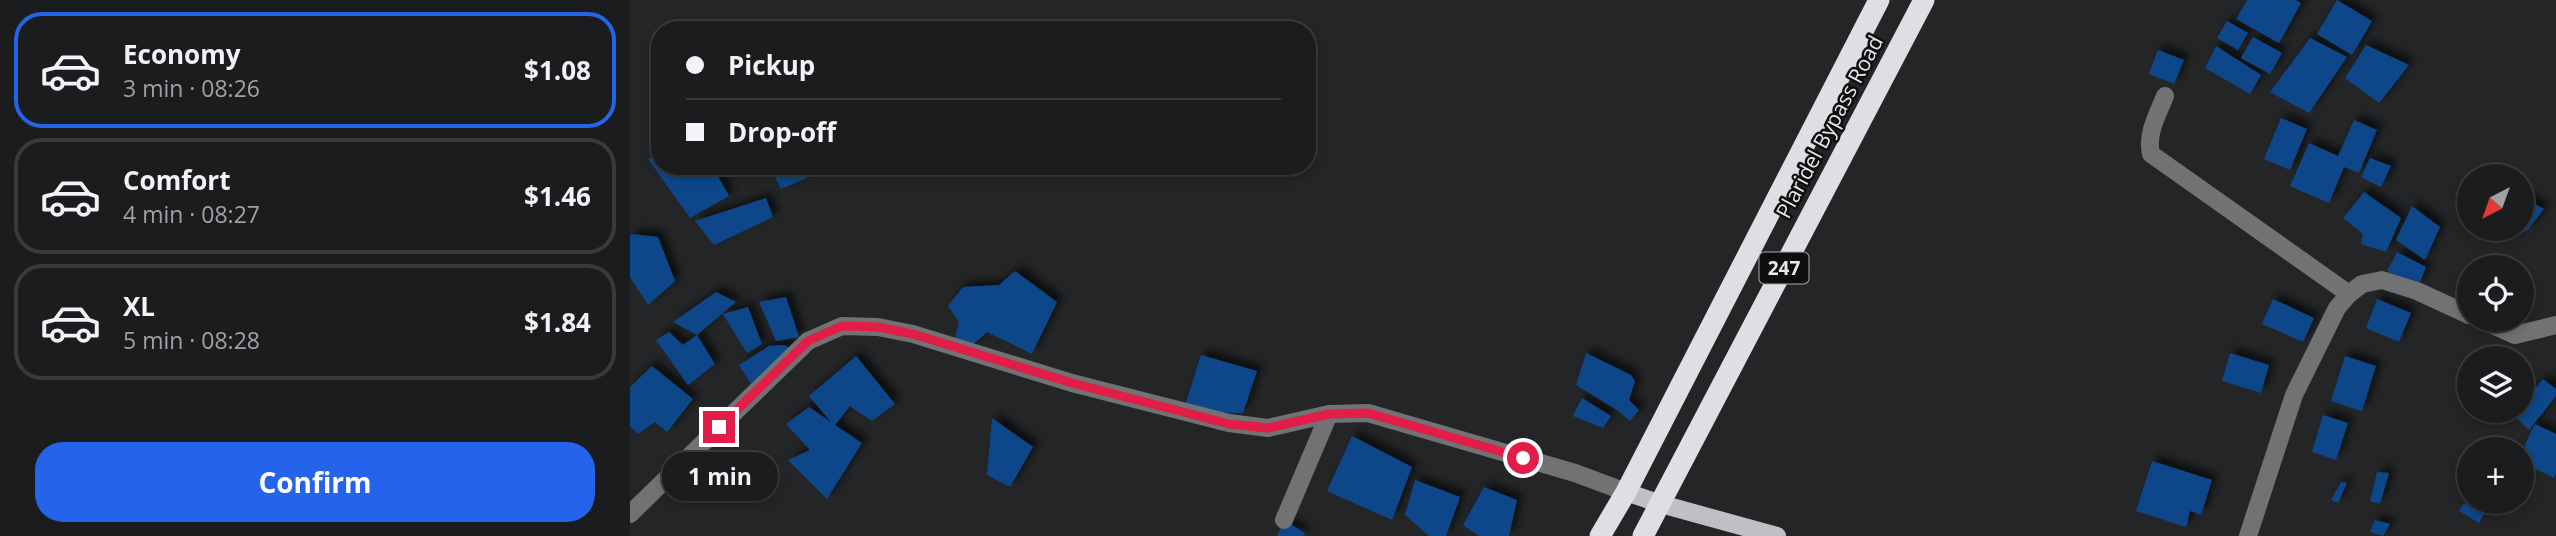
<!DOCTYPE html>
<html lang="en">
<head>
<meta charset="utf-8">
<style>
	body { margin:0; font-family:"Open Sans",sans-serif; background:#232526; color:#f1f3f6; height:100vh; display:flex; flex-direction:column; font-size:26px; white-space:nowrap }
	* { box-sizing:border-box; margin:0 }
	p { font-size:23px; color:#9fa1a4 }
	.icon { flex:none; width:38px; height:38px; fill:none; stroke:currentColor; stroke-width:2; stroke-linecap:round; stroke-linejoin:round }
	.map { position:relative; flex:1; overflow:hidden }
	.drawer { display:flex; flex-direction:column; background:#1a1c1d; width:630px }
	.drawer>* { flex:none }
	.top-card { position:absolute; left:21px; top:21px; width:665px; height:154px; border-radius:28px; box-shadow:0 4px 10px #0003,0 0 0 2px #383a3b; display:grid; align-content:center; height:154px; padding:0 35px; background:#1a1c1d }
	.needle { width:46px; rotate:221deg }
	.controls { position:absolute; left:1827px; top:164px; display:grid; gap:14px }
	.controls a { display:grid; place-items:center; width:77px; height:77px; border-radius:50%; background:#1a1c1d; box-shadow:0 4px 10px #0003,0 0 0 2px #383a3b; font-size:35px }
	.end { position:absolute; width:32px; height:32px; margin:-16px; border:9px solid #e11d48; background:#fff; box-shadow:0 0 0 4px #fff }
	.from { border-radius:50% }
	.bubble { position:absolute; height:49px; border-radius:24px; background:#1a1c1d; box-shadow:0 4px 10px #0003,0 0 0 2px #383a3b; font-size:23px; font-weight:700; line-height:49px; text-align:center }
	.top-card b { display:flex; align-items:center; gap:24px; height:66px; font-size:26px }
	.top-card b+b { border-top:2px solid #383a3b }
	.top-card i { width:18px; height:18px; background:#f1f3f6 }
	ul { padding:12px 0 0; list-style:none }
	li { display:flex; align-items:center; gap:21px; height:116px; margin:0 14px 10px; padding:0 21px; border:4px solid #383a3b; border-radius:28px }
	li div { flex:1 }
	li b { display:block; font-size:26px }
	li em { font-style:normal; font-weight:700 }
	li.on { border-color:#2563eb }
	li>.icon { width:63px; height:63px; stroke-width:1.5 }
	.cta { display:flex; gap:14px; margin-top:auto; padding:14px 35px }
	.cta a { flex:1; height:80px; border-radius:28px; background:#2563eb; color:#fff; font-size:28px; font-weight:700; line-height:80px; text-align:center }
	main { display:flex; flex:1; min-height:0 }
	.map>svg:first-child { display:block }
	.building { fill:#0d478a; filter:url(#shadow) }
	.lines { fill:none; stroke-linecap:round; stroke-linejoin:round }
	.minor { stroke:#717273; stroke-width:18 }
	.major { stroke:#bec0c3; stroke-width:18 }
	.highway { stroke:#dddfe2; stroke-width:21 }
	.route { stroke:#e11d48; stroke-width:9 }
	.labels { text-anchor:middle; stroke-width:5; stroke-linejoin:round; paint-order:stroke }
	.shield { fill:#0d0e0f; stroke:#a6a7a8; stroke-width:2 }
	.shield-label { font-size:19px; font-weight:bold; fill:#e7e9ea }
	.street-label { font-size:21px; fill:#e7e9ea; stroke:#0d0e0f }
</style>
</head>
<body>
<main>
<section class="drawer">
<ul>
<li class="on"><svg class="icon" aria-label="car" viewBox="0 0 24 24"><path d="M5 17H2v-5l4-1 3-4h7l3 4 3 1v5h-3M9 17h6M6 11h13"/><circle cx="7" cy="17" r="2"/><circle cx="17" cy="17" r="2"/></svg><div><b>Economy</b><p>3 min · 08:26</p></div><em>$1.08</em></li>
<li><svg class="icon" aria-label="car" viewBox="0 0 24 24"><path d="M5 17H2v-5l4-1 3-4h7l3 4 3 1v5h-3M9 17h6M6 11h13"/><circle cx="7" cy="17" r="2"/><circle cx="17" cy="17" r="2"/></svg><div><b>Comfort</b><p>4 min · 08:27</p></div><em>$1.46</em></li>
<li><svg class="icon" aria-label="car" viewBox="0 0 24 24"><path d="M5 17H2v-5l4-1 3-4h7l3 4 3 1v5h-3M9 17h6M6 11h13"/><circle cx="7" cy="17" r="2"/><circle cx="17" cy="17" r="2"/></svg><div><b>XL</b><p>5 min · 08:28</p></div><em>$1.84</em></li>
</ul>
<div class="cta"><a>Confirm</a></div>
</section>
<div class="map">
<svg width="1926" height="536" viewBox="0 0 1926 536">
	<defs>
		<filter id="shadow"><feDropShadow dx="6" dy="-6" stdDeviation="3.5" flood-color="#0009"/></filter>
	</defs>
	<rect width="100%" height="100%" fill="#232527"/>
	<g class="building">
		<path d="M1617,0H1665L1671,3L1649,43L1606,19Z"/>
		<path d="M1707,0L1742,21L1722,55L1687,34Z"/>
		<path d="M1597,21L1618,33L1608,50L1587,38Z"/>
		<path d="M1623,37L1652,53L1640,74L1611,58Z"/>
		<path d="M1680,38L1717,57L1679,113L1640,92Z"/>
		<path d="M1736,45L1779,65L1749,103L1715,78Z"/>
		<path d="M1586,46L1631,75L1620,94L1575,68Z"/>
		<path d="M1528,50L1554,60L1544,84L1519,74Z"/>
		<path d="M1651,118L1677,129L1660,170L1634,159Z"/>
		<path d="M1724,120L1747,130L1729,173L1714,167L1699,203L1660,186L1679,143L1708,156Z"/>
		<path d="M30,154V166H82L99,196L60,218L18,159Z"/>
		<path d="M1740,158L1761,166L1751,187L1731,177Z"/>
		<path d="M139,166H169L177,178L151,189Z"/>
		<path d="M1734,192L1771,218L1756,252L1731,244L1733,234L1713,218Z"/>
		<path d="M1892,197L1914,209L1896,232L1892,228Z"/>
		<path d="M136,198L143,217L84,245L65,221Z"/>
		<path d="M1782,206L1810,227L1795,260L1766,240Z"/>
		<path d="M2,234L28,237L45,281L18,305L0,277V236Z"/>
		<path d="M1767,252L1796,267L1788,287L1757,271Z"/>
		<path d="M385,271L427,302L402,354L357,332L336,351L325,338L329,322L318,306L333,287L369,285Z"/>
		<path d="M86,292L106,302L67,335L43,322Z"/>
		<path d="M156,297L169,337L146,341L129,302Z"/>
		<path d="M1643,299L1684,318L1673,342L1632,324Z"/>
		<path d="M1747,299L1781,313L1769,342L1736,328Z"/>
		<path d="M118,307L132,344L117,353L93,314Z"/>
		<path d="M39,332L53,345L67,335L85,364L58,385L26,340Z"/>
		<path d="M154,345L162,349L121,384L109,365L139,346Z"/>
		<path d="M956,353L1001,375L1005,381L999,400L1009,410L1000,421L987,410L946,385Z"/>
		<path d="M1600,353L1639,365L1631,393L1592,381Z"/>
		<path d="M571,355L627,371L613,413L553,412Z"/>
		<path d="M226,356L265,404L242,421L220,406L205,425L232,443L197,499L158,460L180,450L156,424L179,407L201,422L179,396Z"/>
		<path d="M1715,356L1746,366L1732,411L1701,401Z"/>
		<path d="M22,366L63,399L37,432L25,422L8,434L0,426V387Z"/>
		<path d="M1913,379L1926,389V396L1899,430L1883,415L1886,411H1892V405Z"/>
		<path d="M952,398L981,416L973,428L943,416Z"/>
		<path d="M1693,415L1718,423L1706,460L1682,452Z"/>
		<path d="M362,418L403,447L380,487L357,475Z"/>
		<path d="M1905,424L1926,434V474L1924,478L1892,462V451Z"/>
		<path d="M722,436L782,467L762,520L697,491Z"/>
		<path d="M1522,461L1582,480L1571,515L1560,511L1556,527L1506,511Z"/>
		<path d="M1747,472L1759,473L1750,504L1740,501Z"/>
		<path d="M785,480L830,497L816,536H799L775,515Z"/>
		<path d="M1711,482L1717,483L1708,503L1701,500Z"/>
		<path d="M854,487L887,500L879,536H849L833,525Z"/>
		<path d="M1834,503L1856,510L1849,523L1829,511Z"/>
		<path d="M654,520L675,533L674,536H647Z"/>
		<path d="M1745,520L1760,524L1753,536L1740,532Z"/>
	</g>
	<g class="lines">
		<g class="minor">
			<path d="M1535,96C1528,114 1516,134 1521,154L1719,294"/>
			<path d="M1852,320L1885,335L1926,325"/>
			<path d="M0,514L178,341L212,326L248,327L283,334L442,383L599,423L638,428L699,414L738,413L945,473L996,492"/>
			<path d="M654,520L699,414"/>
			<path d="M1618,536L1664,395L1707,308L1719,294L1732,284L1752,280L1787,291L1839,315"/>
		</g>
		<path class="major" d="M996,492L1031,504L1147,536"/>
		<g class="highway">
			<path d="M970,536L996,492L1249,0"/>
			<path d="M1013,536L1294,0"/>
		</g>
	</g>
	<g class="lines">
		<path class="route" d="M89,427L178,341L212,326L248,327L283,334L442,383L599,424L638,428L699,414L738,413L893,458"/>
	</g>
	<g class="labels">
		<rect class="shield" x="1129.5" y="252.5" width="49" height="31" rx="5"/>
		<g class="shield-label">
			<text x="1154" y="275">247</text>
		</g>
		<g class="street-label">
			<text transform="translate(1200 127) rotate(-62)" y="7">Plaridel Bypass Road</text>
		</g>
	</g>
</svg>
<div class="controls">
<a><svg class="needle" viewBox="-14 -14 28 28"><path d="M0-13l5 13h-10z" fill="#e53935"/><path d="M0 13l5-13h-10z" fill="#9fa1a4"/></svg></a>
<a><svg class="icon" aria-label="locate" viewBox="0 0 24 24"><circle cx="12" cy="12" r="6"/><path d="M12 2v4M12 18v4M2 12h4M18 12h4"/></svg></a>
<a><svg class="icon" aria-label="layers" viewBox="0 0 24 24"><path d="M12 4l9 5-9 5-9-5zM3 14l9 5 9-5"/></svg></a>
<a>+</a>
</div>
<i class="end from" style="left:893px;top:458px"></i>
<i class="end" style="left:89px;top:427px"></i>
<div class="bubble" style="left:32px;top:452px;width:116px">1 min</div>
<div class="top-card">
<b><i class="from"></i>Pickup</b>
<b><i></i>Drop-off</b>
</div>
</div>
</main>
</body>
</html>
